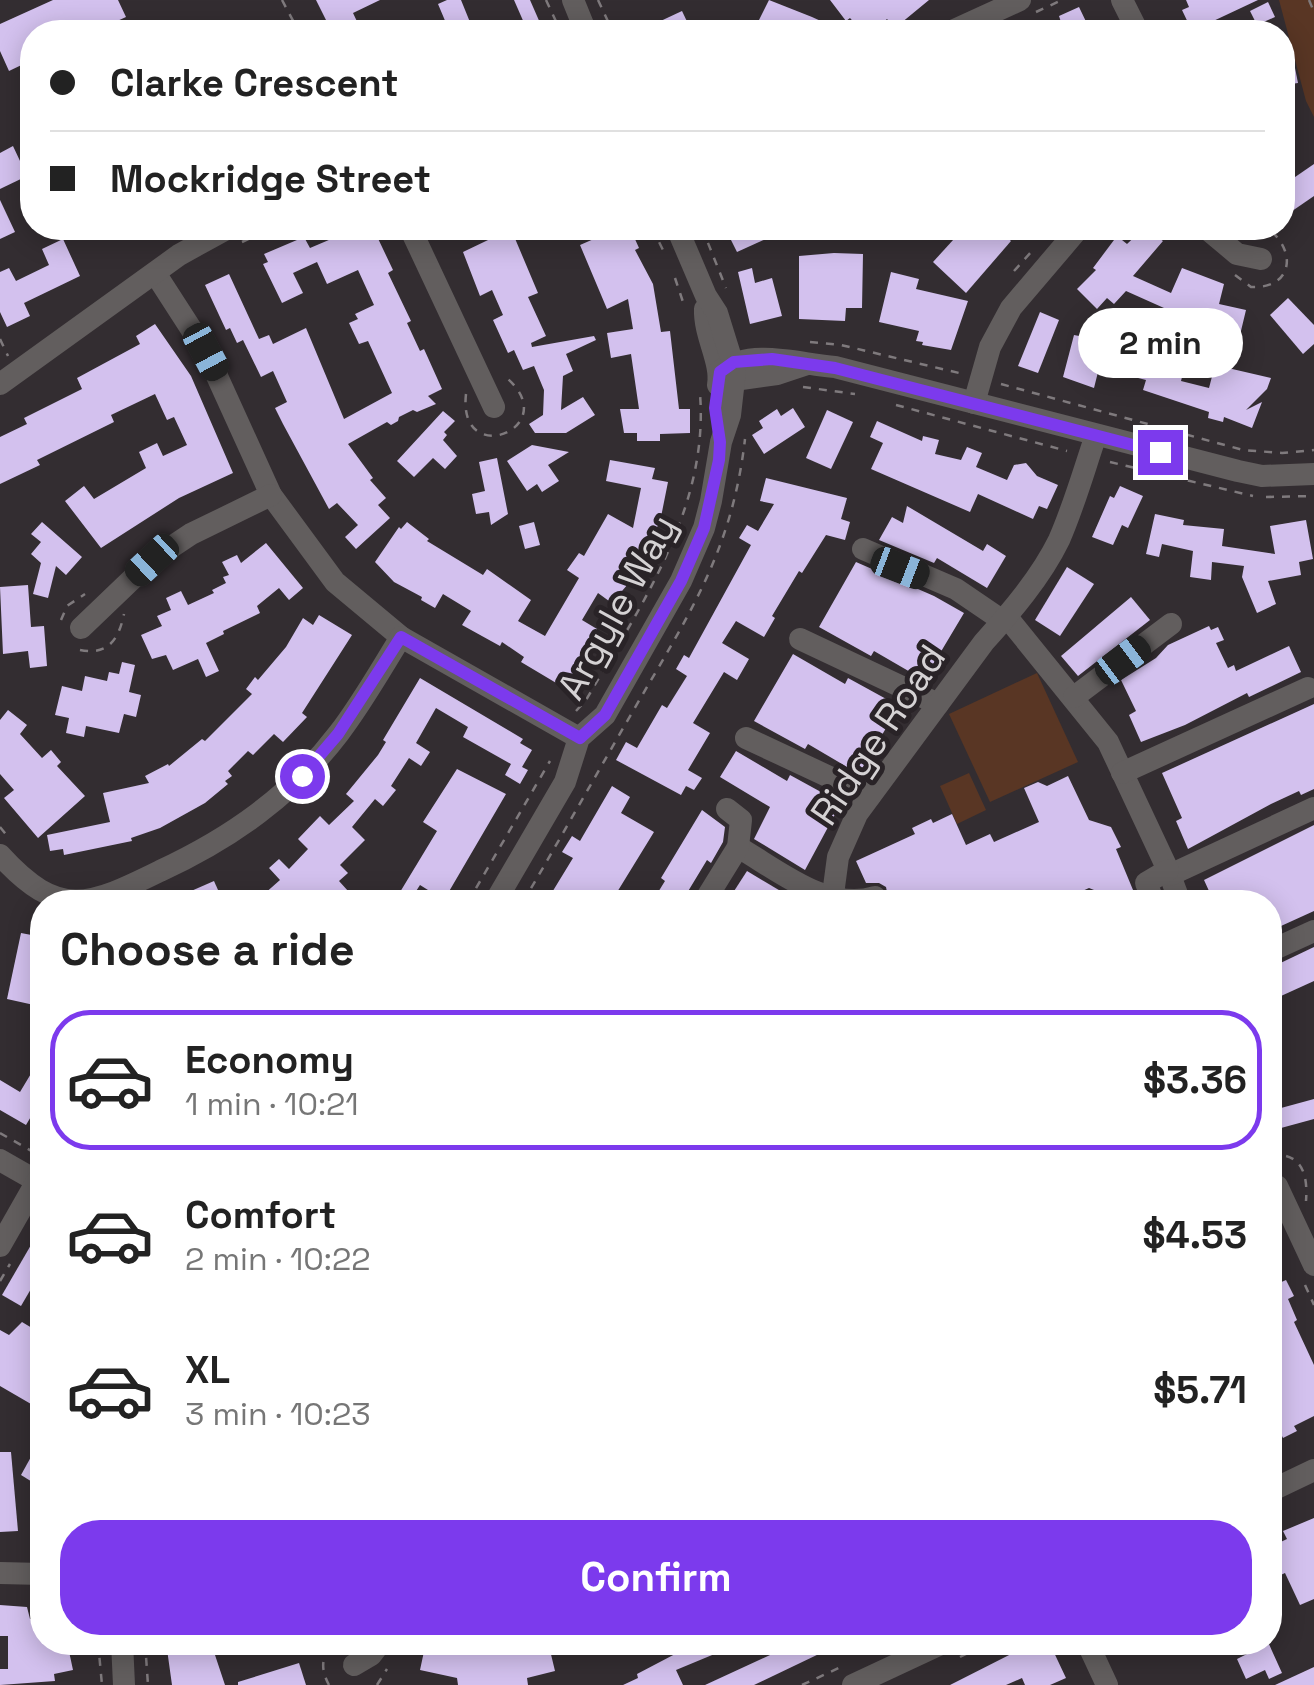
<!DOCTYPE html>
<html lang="en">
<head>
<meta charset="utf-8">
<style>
	body { margin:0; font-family:"Space Grotesk",sans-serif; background:#f6f6f6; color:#222; height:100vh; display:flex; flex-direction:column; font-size:38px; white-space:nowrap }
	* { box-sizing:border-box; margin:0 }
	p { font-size:32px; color:#767676 }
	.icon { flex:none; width:55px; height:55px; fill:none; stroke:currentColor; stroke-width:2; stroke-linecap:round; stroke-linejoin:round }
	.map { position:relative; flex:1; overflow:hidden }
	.drawer { position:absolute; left:30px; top:890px; width:1252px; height:765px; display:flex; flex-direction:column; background:#fff; border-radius:40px; box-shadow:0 5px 25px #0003 }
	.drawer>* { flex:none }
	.hud { position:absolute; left:20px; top:20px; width:1275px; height:220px; border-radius:40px; box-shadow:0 5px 25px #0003; display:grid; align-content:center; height:220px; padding:0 30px; background:#fff }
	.end { position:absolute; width:45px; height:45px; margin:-22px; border:12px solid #7c3aed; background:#fff; box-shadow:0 0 0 5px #fff }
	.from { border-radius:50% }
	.bubble { position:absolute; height:70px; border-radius:35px; background:#fff; box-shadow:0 5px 25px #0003; font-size:32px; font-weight:800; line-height:70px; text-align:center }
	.car { position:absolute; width:30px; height:60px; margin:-30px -15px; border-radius:12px; box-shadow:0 0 8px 2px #0007; background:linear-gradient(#222 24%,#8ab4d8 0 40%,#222 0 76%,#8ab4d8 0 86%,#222 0) }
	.hud b { display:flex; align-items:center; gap:35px; height:95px; font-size:38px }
	.hud b+b { border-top:2px solid #e0e0e0 }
	.hud i { width:25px; height:25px; background:#222 }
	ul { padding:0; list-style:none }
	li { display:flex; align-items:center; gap:30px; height:140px; margin:0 20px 15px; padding:0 10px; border:5px solid transparent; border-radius:40px }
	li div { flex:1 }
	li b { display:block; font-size:38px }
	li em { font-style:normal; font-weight:800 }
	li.on { border-color:#7c3aed }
	li>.icon { width:90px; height:90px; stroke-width:1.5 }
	h2 { padding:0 30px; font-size:45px; line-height:120px }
	.action { display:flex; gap:20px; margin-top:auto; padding:20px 30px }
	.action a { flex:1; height:115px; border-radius:40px; background:#7c3aed; color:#fff; font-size:40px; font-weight:800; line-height:115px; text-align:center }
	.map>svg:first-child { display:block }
	.green { fill:#593624 }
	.building { fill:#d3c1ee }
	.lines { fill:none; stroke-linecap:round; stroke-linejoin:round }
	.path { stroke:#7f7a7d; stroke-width:2.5; stroke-dasharray:8 8; stroke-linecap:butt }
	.minor { stroke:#625e5e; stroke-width:22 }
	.route { stroke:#7c3aed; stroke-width:12 }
	.labels { text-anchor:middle; stroke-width:10; stroke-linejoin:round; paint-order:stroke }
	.street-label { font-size:38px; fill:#d5d2d4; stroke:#292327 }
</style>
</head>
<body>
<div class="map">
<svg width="1314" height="1685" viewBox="0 0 1314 1685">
	<rect width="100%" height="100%" fill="#332d31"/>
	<g class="green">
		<path d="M1279,0H1314V117L1306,101Z"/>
		<path d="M1037,673L1078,762L990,802L949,714Z"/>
		<path d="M969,773L986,810L957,824L940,786Z"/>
	</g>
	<g class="building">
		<path d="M53,0H118L126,17L93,32H32V60L9,71L0,51V24Z"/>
		<path d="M316,0H380L353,13L362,32H332Z"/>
		<path d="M447,0H461L474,32H425L446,23L438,4Z"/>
		<path d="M514,0H530L544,32H528Z"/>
		<path d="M769,0L812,17L845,32H753Z"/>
		<path d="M830,0H929L895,28L887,19L873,31L864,20L857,26L850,18L846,21Z"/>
		<path d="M1186,0H1258L1192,31L1182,10L1189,7Z"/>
		<path d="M1268,2L1275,17L1257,25L1250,11Z"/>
		<path d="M1079,7L1091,32H1038L1061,22L1059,16Z"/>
		<path d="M682,11L692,32H637Z"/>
		<path d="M1294,63L1298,83L1284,85L1282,65Z"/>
		<path d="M13,146L27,176L0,189V153Z"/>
		<path d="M1314,164V196L1282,218V186Z"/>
		<path d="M0,200L15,232L0,239Z"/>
		<path d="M357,228H373L393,270L388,273L411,321L407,323L420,351L424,349L442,389L428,396L436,404L417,412L413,410L399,417L398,421L391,425L387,422L348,444L373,478L370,480L386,498L378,505L390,518L356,549L345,537L358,525L337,503L329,509L283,424L275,408L287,402L273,371L261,377L243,340L237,343L230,328L226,330L205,285L229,274L259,339L269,335L273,344L306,328L344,419L392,393L368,341L359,344L349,323L358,319L355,314L374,305L358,270L327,284L317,262L293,273L303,293L282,303L263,264L268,262L264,254L304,237L310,248Z"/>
		<path d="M619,228H630L639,248L635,250L653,284L661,332L670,331L679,409H690V433L660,434V441H637V433H624L620,409H639L631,354L611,358L607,333L633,329L628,299L607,309L580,245Z"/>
		<path d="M725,228H790L737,252Z"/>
		<path d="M964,228H996L1011,241L966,293L933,262Z"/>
		<path d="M1144,228L1163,241L1133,276L1171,293L1182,268L1224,284L1219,304L1246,310L1240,335L1160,318L1164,308L1126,291L1114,304L1107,298L1097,309L1077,289L1096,270L1093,268L1117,236L1127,244Z"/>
		<path d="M511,229L538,293L528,297L546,336L531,343L532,347L594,336L596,340L566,354L573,371L563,376L561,410L583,397L595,415L566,433H535L529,424L543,415L544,390L534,366L523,370L514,350L508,353L493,320L503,315L492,290L480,296L463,252Z"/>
		<path d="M63,239L80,276L24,303L30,316L7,327L0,312V272L9,268L16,281L49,265L42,249Z"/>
		<path d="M834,253L863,254L862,308H846L845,321L799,319V256Z"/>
		<path d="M752,268L755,283L772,278L782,316L750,324L738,272Z"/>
		<path d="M891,272L919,279L916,289L968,301L951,350L922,345L923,342L916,341L919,331L879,322Z"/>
		<path d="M1288,298L1314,325V344L1303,354L1270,315Z"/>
		<path d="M1040,312L1059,320L1038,373L1018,366Z"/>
		<path d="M155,324L191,376L233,473L179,498L101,548L65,501L84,486L94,499L146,468L139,452L157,443L163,456L187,445L174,417L167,420L155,394L111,415L114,422L37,460L40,465L0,484V437L27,424L24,418L82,389L77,378L140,344L136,336Z"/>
		<path d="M1074,335L1187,357L1181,381L1209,388L1215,365L1271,378L1267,389L1246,410L1262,402L1252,428L1224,417L1223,422L1208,418L1209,412L1143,390L1146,380L1099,368L1094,388L1063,377Z"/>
		<path d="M793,408L805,427L764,454L752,435L763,428L759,421L777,409L781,416Z"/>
		<path d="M827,410L853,422L831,469L806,458Z"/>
		<path d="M443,411L455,421L444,432L447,435L443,440L457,456L445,469L433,458L414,477L397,461Z"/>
		<path d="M877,421L922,441L923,436L939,440L935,454L961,460L967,447L982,453L976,467L1007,480L1014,465L1026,463L1037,476L1058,485L1047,509L1039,506L1033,519L978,494L970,512L871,469L883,443L870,437Z"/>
		<path d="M532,445L569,452L548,465L559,481L542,492L537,484L527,491L507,461Z"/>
		<path d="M497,458L508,514L491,525L489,512L476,514L472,494L485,491L479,462Z"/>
		<path d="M610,460L655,468L652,479L668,482L660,522L625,582L628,584L622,591L633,599L624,612L598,593L582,620L597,629L596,641L586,657L589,659L583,669L587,672L573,693L521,662L524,657L502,642L500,646L462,625L471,611L443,594L435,608L421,600L422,597L394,582L375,562L399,527L401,529L407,522L429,539L427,541L483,575L487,569L531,600L518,621L545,636L579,578L567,570L579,553L584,556L608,514L633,528L641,488L606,481Z"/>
		<path d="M766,478L847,498L841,519L850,522L845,540L826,535L802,573L799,571L772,616L775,618L764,637L736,621L722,643L749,659L737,680L724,672L693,723L710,733L688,770L702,778L694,790L686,786L681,795L616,760L626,742L637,748L662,705L667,708L687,676L676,669L684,655L689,658L751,545L739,538L747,525L758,531L774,504L760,501Z"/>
		<path d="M1120,486L1143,496L1128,528L1122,525L1113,545L1092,537L1110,496L1114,498Z"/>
		<path d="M907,506L983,551L987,544L1006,556L987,588L937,558L934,563L879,540L892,517L903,523Z"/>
		<path d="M1155,514L1184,520L1183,525L1224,529L1222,546L1275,554L1270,526L1306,520L1313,559L1299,562L1301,575L1268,581L1276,604L1257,613L1242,577L1244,566L1212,562L1211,580L1190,577L1193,551L1162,544L1159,557L1146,554Z"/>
		<path d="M42,522L82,557L66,575L56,566L48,598L33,594L41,563L31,554L41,542L31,534Z"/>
		<path d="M534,522L540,545L525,549L519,526Z"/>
		<path d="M266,543L303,588L289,600L279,588L257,606L260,613L223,631L224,634L206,643L219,671L206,677L198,659L173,670L166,655L152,659L141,635L162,626L157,616L171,610L166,598L181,591L188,605L214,593L212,590L226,583L223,577L229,575L222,562L237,555L241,563Z"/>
		<path d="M856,562L934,596L964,613L924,680L874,651L871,656L819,627Z"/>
		<path d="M1067,567L1094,584L1060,636L1035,620Z"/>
		<path d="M28,585L31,627L44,626L47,666L30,668L28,651L3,654L0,587Z"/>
		<path d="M1131,597L1150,620L1078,676L1061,656Z"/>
		<path d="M319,615L352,635L302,713L307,717L283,742L274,734L253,755L248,751L228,771L232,776L225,781L228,784L205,803L160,828L131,838L132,841L64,855L63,849L50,851L47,835L110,822L103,793L149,783L145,776L168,764L169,766L202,739L205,741L252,694L246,689L255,677L258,680L286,647L303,618L313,625Z"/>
		<path d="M1209,626L1211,630L1218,627L1224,640L1216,643L1228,668L1234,665L1236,671L1289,646L1301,672L1249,697L1247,693L1185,725L1141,742L1129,715L1136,711L1121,680L1156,658L1168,645Z"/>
		<path d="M793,654L845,684L848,678L899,706L859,774L808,744L805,749L754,721Z"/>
		<path d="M122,662L135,665L129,692L141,695L136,717L124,714L119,733L86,726L84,737L66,733L69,718L55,715L62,686L82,691L85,676L107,681L109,672L119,674Z"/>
		<path d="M420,678L523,739L520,743L532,750L522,767L528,770L520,784L505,775L511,764L463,737L468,727L436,708L416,743L430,752L421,766L409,758L391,786L396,790L383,806L375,799L352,827L365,840L340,865L348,873L339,881L358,902H269L263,895L280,880L269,868L279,859L289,869L308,849L298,839L320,816L329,825L354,801L346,794L378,755L386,742L383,740Z"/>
		<path d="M1314,704V789L1301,795L1299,791L1271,804L1188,849L1176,821L1182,818L1162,773Z"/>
		<path d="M8,710L27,725L20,734L42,758L51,750L61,762L57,766L85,796L38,838L4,798L14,790L0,774V720Z"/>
		<path d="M736,751L787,781L790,775L841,803L805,870L754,839L770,807L720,777Z"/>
		<path d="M457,769L506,794L444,900L420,885L409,902H394L437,831L423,822Z"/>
		<path d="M1068,776L1089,820L1111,827L1121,847L1116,849L1138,902H1107L1104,894L1089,888L1069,897L1067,902H889L886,887L879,883H866L856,861L915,834L912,828L931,819L933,823L952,814L966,845L990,834L994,842L1039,822L1024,788L1038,782L1047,786Z"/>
		<path d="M612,786L630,797L621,813L654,832L611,902H554L557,898L551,894L573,858L562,852L572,836L580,841Z"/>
		<path d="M702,810L725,827L723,842L711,863L707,860L687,893L691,895L689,902H652L665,881L661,878Z"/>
		<path d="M1314,825V911L1270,931V902H1214L1204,880Z"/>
		<path d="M747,871L799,902H727Z"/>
		<path d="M214,881L222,899L213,902H166Z"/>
		<path d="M21,933L42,937V966L34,1005L7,999Z"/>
		<path d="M1314,947V981L1270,1001V968Z"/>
		<path d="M32,1072L42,1078V1098L26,1125L0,1110V1080L20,1092Z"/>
		<path d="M1314,1099V1119L1270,1131V1111Z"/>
		<path d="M31,1245L42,1252V1270L21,1306L2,1295Z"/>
		<path d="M1286,1280L1294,1296L1288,1299L1297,1320L1294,1322L1314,1365V1416L1294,1426L1297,1431L1283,1438L1275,1422L1279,1420L1270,1400V1287Z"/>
		<path d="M22,1322L42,1334V1384L31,1404L0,1386V1330L9,1335Z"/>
		<path d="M42,1437V1488L21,1475Z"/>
		<path d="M0,1452H11L18,1531L0,1532Z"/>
		<path d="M1314,1518V1599L1300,1605L1285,1573L1270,1580V1547L1287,1539L1283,1531Z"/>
		<path d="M0,1605L27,1607L30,1619H42V1642H67L73,1670L54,1674L55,1681L0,1685V1669H8V1636H0Z"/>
		<path d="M166,1642H243L244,1651L215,1655L225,1685H172Z"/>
		<path d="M426,1642H459L457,1651L494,1642H497L499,1651L532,1642H548L555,1671L527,1678L528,1685H458L457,1678L420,1670Z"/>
		<path d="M698,1642L741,1643L676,1670L683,1685H623L638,1678L637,1674Z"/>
		<path d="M780,1642H844L754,1685H705L783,1649Z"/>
		<path d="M1035,1642H1049L1066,1678L1050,1685H1025L1022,1678L1006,1685H950Z"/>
		<path d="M1259,1642H1268L1282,1673L1269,1679L1265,1670L1246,1679L1237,1659L1249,1653L1247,1648Z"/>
		<path d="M299,1663L306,1685H238V1682Z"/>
		<path d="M1314,1667V1685H1275Z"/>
	</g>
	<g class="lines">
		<g class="path">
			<path d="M282,0L299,32"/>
			<path d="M546,0L561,32"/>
			<path d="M598,0L613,32"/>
			<path d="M1309,0L1314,12"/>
			<path d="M1036,12L1062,0"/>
			<path d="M909,32L930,23"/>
			<path d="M652,228L666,256"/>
			<path d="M702,228L726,288"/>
			<path d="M242,242L272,228"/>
			<path d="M1014,271L1032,251"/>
			<path d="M1235,275L1251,287C1290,289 1298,255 1271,231L1237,228"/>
			<path d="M675,278L685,308"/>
			<path d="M0,339L8,356"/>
			<path d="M810,342L841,345L959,373"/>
			<path d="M1001,384L1243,450L1282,453L1314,450"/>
			<path d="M803,387L855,394"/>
			<path d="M466,394C457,472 569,426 503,375"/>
			<path d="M896,405L1067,451"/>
			<path d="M1110,462L1253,496"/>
			<path d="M1266,497L1314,496"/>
			<path d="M61,620L67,606L85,594"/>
			<path d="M80,650C109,656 119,638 124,614"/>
			<path d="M576,711L586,700C640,607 709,508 700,394"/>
			<path d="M0,827L9,838"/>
			<path d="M468,902L550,761"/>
			<path d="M523,902C560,839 596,775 633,711C688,616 732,552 745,439"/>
			<path d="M0,1133L42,1157"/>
			<path d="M1270,1155C1302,1152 1308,1174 1306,1201"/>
			<path d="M0,1281L10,1264"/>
			<path d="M1305,1285L1314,1305"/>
			<path d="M98,1642L102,1685"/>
			<path d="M145,1642L148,1685"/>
			<path d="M960,1657L990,1642"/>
			<path d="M329,1685C320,1668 321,1656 335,1642"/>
			<path d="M377,1685L387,1669"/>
			<path d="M802,1685L843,1666"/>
		</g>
		<g class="minor">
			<path d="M573,0L586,32"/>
			<path d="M1122,0L1138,32"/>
			<path d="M950,32L1020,0"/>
			<path d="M410,228L494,407"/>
			<path d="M1206,228L1237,254L1261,259"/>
			<path d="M155,273L206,352L271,495L335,582L401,637L579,738"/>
			<path d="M705,309C704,336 722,362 718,385"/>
			<path d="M807,364L777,374L734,380L720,371C753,348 798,364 835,367L1238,471L1262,476L1314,474"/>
			<path d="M0,384L179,255L228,228"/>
			<path d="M974,403L990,347L1011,308L1079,228"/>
			<path d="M863,549L956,589L1003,621"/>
			<path d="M1007,617L1108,742L1168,870L1180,902"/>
			<path d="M81,628L152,560L191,534L271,495"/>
			<path d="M800,639L938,704"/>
			<path d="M1074,697L1171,624"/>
			<path d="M746,738L870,796"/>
			<path d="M1122,773L1308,688"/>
			<path d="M738,847C778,870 827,912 875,897"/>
			<path d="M0,855C59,920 89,906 160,871C231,838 291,796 339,733C362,703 381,669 401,637"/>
			<path d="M1170,875L1314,808"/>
			<path d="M495,902L565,782L579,738L605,715L681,581L704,528L711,501L721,442L730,415L735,371L717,313L706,296L677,228"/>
			<path d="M704,902L738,847L741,820L727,809"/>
			<path d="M832,902L838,857L857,814L984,642C1011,612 1041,577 1059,540C1074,506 1084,470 1096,435"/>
			<path d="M1154,902L1146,883L1168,870"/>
			<path d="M1270,951L1314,931"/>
			<path d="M0,1160L42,1184"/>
			<path d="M1277,1186L1314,1265"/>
			<path d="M0,1246L37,1181"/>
			<path d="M1270,1491L1314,1470"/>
			<path d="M0,1573L42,1574"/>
			<path d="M122,1642L124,1685"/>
			<path d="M1087,1642L1107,1685"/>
			<path d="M354,1665L371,1655L381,1642"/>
			<path d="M853,1685L945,1642"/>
		</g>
	</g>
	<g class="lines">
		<path class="route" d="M302,776L338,734L401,637L580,738L605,715L681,581L704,528L719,460L720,442L715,408L720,372L734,362L772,359L835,368L1160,452"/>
	</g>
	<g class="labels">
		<g class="street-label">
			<text transform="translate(617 607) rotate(-61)" y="13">Argyle Way</text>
			<text transform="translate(878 735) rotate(-56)" y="13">Ridge Road</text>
		</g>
	</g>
</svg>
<i class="end from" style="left:302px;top:776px"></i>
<i class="end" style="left:1160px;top:452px"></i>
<div class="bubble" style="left:1078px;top:308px;width:165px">2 min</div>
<i class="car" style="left:206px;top:352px;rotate:152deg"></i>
<i class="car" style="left:152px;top:560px;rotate:227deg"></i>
<i class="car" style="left:900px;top:568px;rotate:111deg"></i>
<i class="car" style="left:1123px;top:660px;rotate:53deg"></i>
<div class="hud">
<b><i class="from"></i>Clarke Crescent</b>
<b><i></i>Mockridge Street</b>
</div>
<section class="drawer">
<h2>Choose a ride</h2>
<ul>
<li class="on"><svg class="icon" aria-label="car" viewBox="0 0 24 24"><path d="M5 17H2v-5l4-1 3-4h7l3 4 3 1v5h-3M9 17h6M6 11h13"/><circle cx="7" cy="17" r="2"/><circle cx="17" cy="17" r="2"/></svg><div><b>Economy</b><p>1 min · 10:21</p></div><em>$3.36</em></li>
<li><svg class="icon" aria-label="car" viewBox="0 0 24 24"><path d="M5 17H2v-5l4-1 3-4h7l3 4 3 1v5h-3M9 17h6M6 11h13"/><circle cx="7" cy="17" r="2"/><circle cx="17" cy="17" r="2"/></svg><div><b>Comfort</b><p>2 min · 10:22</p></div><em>$4.53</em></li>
<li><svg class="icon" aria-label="car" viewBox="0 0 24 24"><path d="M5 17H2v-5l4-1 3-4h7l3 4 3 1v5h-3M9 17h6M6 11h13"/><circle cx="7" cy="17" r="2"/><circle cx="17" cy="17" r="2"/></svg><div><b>XL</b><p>3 min · 10:23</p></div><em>$5.71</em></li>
</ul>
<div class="action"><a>Confirm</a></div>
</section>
</div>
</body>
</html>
